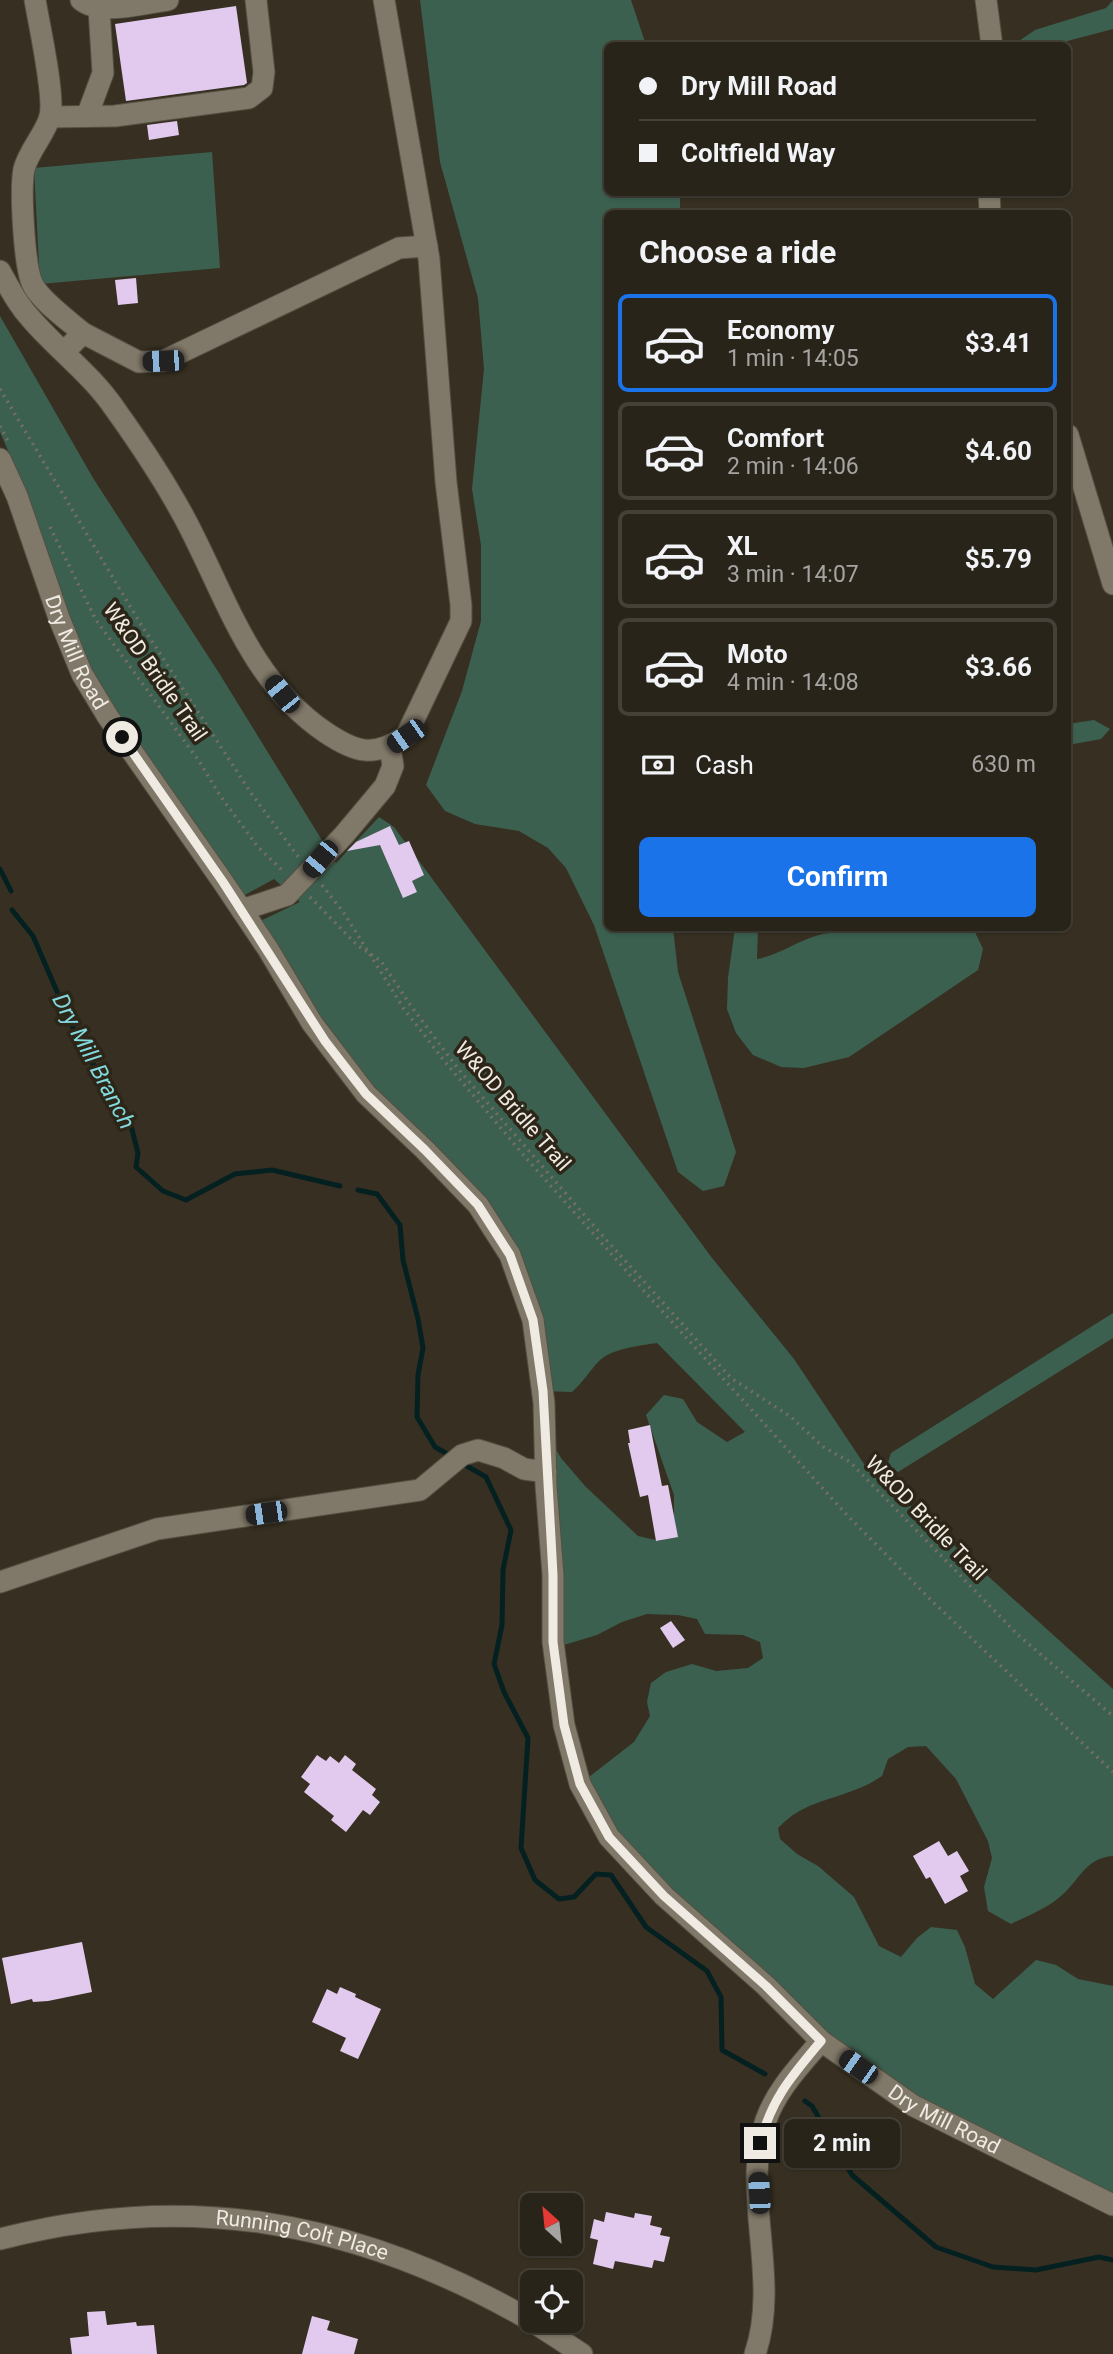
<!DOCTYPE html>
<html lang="en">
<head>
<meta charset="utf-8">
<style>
	body { margin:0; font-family:Roboto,sans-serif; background:#353027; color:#f1f3f6; height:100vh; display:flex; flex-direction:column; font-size:26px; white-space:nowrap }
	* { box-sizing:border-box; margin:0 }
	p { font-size:23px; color:#a5a4a2 }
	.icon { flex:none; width:38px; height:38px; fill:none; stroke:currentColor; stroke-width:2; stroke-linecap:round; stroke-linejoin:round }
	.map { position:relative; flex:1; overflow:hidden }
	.panel { position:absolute; left:604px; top:210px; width:467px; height:721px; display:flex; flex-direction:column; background:#29241a; border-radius:10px; box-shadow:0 2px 5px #0004,0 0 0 2px #454139 }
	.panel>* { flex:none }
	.guide { position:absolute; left:604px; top:42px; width:467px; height:154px; border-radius:10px; box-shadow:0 2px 5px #0004,0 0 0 2px #454139; display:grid; align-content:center; height:154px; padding:0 35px; background:#29241a }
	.needle { width:46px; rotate:333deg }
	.buttons { position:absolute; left:520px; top:2193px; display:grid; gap:14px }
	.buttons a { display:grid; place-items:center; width:63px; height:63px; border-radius:10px; background:#29241a; box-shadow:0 2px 5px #0004,0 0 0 2px #454139; font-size:35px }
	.end { position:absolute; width:32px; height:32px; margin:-16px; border:9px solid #efeae2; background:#111; box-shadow:0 0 0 4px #111 }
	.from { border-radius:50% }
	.bubble { position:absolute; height:49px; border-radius:10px; background:#29241a; box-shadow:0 2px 5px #0004,0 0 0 2px #454139; font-size:23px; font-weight:700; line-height:49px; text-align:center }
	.car { position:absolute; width:21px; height:42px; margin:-21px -10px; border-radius:9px; box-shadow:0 0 5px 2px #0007; background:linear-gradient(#222 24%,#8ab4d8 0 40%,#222 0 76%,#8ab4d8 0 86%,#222 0) }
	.guide b { display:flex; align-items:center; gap:24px; height:66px; font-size:26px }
	.guide b+b { border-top:2px solid #454139 }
	.guide i { width:18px; height:18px; background:#f1f3f6 }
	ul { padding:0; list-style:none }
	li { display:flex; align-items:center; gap:21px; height:98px; margin:0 14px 10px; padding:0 21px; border:4px solid #454139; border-radius:10px }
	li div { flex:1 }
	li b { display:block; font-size:26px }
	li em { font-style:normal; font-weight:700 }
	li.selected { border-color:#1a73e8 }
	li>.icon { width:63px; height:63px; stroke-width:1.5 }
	h2 { padding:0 35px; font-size:32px; line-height:84px }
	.pay { display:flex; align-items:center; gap:18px; height:77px; padding:0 35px; font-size:26px }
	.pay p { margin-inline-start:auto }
	.cta { display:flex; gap:14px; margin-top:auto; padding:14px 35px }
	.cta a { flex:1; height:80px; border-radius:10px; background:#1a73e8; color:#fff; font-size:28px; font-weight:700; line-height:80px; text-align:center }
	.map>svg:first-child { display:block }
	.green { fill:#3c604f }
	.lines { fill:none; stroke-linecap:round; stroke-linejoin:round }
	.stream { stroke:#052021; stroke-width:5 }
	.building { fill:#e1caee }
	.minor-casing { stroke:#544f42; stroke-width:23 }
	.path { stroke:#756f63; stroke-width:3.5; stroke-dasharray:2 5; stroke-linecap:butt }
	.minor { stroke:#807868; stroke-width:21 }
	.route { stroke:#efeae2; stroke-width:9 }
	.labels { text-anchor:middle; stroke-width:7; stroke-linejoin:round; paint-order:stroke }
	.street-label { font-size:21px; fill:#efeae2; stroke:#2d2618 }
	.water-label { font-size:23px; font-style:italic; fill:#82d9de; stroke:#2d2618 }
</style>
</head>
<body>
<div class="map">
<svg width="1113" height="2354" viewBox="0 0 1113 2354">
	<rect width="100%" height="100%" fill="#373022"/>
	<g class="green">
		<path d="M420,0H631L646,45L607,46V192L680,193V213L607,214V928H673L678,972L736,1152L724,1186L703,1191L678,1172L594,925L566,868L548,848L519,831L475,824L445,811L426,785L462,691L481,621V545L472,489L484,369L478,298L440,162Z"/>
		<path d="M1113,0V29L1052,45H1013L1035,30L1106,8Z"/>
		<path d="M212,152L220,268L40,284L34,168Z"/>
		<path d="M0,316L93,478L219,673L336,863L379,817L394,827L712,1258L794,1359L864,1464L1113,1689V1856C1085,1858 1080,1880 1061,1896C1046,1909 1029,1915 1011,1924L988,1911L984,1887L992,1858L988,1841L956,1779L926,1746L908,1747L888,1759L882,1776C874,1781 866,1786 857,1789C826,1802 803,1802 778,1828L780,1839L797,1854L818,1866L854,1897L879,1946L901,1957L917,1938L931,1927L957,1930L965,1947L975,1984L993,1999L1036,1960L1056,1965L1078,1979L1113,1986V2204L914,2106L664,1896L580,1784L634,1742L650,1716L647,1702L651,1683L666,1672L692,1664L716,1671L748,1668L763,1658L760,1642L743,1635L705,1634L697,1619L678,1615L647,1614L622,1622L597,1635L554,1648L545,1431L561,1458L585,1486L638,1536L660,1541L674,1533V1495L646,1415L664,1395L683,1399L697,1422L727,1442L745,1432L657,1343C638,1346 612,1348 598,1362C589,1372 582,1383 572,1392L543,1391L533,1320L478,1205L365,1094L252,925L300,902L274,879L243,896L114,713L72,631L30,501L0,432Z"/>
		<path d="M1094,720L1110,729L1101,739L1068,745V724Z"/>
		<path d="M735,928H758L757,959C779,955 797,941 819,935C831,931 845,935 856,928H973L983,949L978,970L849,1057L804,1068L781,1067L753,1055L736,1033L727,1009L728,978Z"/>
		<path d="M1113,1313V1338L898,1472L887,1466L891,1453Z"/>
	</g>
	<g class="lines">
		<g class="stream">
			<path d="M0,869L11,891"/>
			<path d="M12,910L33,936L71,1024L91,1061L129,1118L138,1153L136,1167L163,1191L186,1200L235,1174L272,1170L340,1186"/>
			<path d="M358,1190L377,1194L400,1225L403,1260L418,1319L423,1348L418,1375L417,1417L435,1447L451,1456"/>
			<path d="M467,1466L486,1477L511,1530L503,1570L502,1625L494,1664L504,1692L528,1738L521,1848L535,1880L559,1899L574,1897L596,1874L611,1875L646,1927L707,1971L721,1997L722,2050L765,2074"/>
			<path d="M805,2101L812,2106L852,2175L936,2247L993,2267L1036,2270L1099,2257L1113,2260"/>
		</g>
	</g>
	<g class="building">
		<path d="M236,6L247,83L244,85L126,101L115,24Z"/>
		<path d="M177,121L179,135L149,140L147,125Z"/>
		<path d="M136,278L138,303L118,305L115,280Z"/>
		<path d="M390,826L399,845L409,841L424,875L412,881L417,892L403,898L380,845L347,851L356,842Z"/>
		<path d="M650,1425L662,1486L668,1485L678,1537L656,1541L648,1495L640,1497L628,1443H630L628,1430Z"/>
		<path d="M671,1621L685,1640L673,1648L660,1628Z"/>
		<path d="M317,1755L326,1761L330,1756L339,1763L345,1755L356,1764L352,1770L376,1789L372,1795L380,1802L370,1815L363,1810L346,1832L331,1820L334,1816L304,1792L310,1784L301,1777Z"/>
		<path d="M939,1841L948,1856L957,1851L969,1871L960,1876L968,1891L945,1904L930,1877L926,1879L913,1856Z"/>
		<path d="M82,1942L92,1992L48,2001L33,2002L32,1999L11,2004L2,1958Z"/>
		<path d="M340,1987L356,1994L355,1997L381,2009L358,2059L340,2051L346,2038L312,2022L327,1989L337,1994Z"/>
		<path d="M606,2212L634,2218L635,2213L652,2216L650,2225L662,2228L660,2235L670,2237L664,2262L654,2260L652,2268L615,2261L613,2269L593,2264L598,2240L590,2238L594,2219L604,2222Z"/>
		<path d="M105,2311L107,2325L136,2322L137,2326L154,2325L157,2354H72L70,2338L89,2336L87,2312Z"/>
		<path d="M312,2316L330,2321L327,2330L358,2339L354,2354H302Z"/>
	</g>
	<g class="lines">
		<defs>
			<g id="minor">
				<path d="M35,0C39,24 55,96 50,116C46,133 29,150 24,169C20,189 24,268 33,285C41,301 69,321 83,333"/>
				<path d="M81,0C100,16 144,3 168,0"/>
				<path d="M986,0L992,46"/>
				<path d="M87,116L103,73L99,9"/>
				<path d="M50,117L115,116L249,98L262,88L264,72L256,0"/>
				<path d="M989,192L990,214"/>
				<path d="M0,271C10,289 18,305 32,320C59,351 92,375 115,409C140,444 164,480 184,517C226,595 248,679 325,732C356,753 374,758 406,736L461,621V605L446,482L429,259L384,0"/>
				<path d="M64,352L83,333L139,362L163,361L399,248L427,246"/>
				<path d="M1068,435L1113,584"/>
				<path id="s1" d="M0,459L17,496L59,618L82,674L108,717L223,882L268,949L312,1023L366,1094L425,1150L478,1205L510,1255L533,1320L544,1403L546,1486L553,1575V1642L564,1725L580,1784L609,1837L664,1896L766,1986L821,2041L914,2106L1113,2205"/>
				<path d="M242,910L287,895L344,835L385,786L393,766L390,747"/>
				<path d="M0,1582L157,1529L420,1490L462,1455L478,1450L504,1458L524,1469L546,1472"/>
				<path id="s2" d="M0,2239C184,2191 349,2220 514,2311C538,2324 560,2340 582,2354"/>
				<path d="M755,2354C781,2278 740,2192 766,2120C777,2089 800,2066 821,2041"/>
			</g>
		</defs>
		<use href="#minor" class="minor-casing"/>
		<g class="path">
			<path d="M0,389L140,623L251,793L299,858"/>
			<path d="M0,426L8,441"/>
			<path d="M50,527L96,620L199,761L221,797L258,847L284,872"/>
			<path d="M322,885L344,913L404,1009L446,1063L526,1158L653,1301L845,1513L932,1601L1113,1772"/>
			<path d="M310,897L357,945L381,961L411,1006L459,1070L593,1225L731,1378L791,1417L822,1446L850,1462L1018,1635L1113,1716"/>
		</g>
		<use href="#minor" class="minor"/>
	</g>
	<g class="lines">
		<path class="route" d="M122,737L223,882L325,1041L366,1094L425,1150L478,1205L510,1255L533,1320L543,1391L553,1575V1642L564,1725L580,1784L609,1837L664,1896L766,1986L821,2041C791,2077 772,2098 760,2143"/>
	</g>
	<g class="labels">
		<g class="street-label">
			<text dy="7" stroke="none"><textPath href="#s1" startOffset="208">Dry Mill Road</textPath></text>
			<text transform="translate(155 672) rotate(55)" y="7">W&amp;OD Bridle Trail</text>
			<text transform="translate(513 1106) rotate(49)" y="7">W&amp;OD Bridle Trail</text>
			<text transform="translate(926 1518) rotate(46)" y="7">W&amp;OD Bridle Trail</text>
			<text dy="7" stroke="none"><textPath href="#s1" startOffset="1993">Dry Mill Road</textPath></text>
			<text dy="7" stroke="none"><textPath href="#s2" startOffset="306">Running Colt Place</textPath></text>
		</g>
		<g class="water-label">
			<text transform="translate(94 1061) rotate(62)" y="8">Dry Mill Branch</text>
		</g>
	</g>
</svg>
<div class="buttons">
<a><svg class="needle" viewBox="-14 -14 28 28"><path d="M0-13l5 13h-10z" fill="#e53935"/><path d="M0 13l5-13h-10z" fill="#a5a4a2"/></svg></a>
<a><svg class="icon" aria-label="locate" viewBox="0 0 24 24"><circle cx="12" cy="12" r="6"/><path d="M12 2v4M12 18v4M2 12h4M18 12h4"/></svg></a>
</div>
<i class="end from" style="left:122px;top:737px"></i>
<i class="end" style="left:760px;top:2143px"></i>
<div class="bubble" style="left:784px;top:2119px;width:116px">2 min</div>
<i class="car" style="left:163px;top:361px;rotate:268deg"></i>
<i class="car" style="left:282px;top:694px;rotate:321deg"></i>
<i class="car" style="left:406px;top:736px;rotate:235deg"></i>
<i class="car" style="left:320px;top:859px;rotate:220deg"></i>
<i class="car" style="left:266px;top:1513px;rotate:262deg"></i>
<i class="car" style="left:858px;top:2067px;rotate:305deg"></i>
<i class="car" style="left:759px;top:2193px;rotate:357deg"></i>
<div class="guide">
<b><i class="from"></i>Dry Mill Road</b>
<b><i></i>Coltfield Way</b>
</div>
<section class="panel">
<h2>Choose a ride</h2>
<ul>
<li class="selected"><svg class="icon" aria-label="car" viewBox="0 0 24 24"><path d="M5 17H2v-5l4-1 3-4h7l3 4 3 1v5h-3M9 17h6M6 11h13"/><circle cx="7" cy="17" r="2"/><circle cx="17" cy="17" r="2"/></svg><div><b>Economy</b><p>1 min · 14:05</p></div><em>$3.41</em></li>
<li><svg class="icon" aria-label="car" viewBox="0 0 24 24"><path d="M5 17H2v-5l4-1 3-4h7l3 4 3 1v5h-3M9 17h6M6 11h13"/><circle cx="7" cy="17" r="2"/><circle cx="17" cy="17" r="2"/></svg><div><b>Comfort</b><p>2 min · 14:06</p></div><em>$4.60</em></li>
<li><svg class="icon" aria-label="car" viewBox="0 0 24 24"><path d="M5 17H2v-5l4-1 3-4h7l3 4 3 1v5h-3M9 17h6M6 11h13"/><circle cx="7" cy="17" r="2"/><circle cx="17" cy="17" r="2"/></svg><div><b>XL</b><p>3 min · 14:07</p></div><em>$5.79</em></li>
<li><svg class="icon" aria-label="car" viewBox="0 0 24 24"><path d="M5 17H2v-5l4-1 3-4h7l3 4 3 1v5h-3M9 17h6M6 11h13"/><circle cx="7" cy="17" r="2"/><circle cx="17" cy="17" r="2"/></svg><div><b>Moto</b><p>4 min · 14:08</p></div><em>$3.66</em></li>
</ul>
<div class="pay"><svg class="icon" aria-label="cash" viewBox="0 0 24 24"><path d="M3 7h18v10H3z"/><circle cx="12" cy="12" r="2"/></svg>Cash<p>630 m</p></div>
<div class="cta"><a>Confirm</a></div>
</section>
</div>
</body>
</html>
